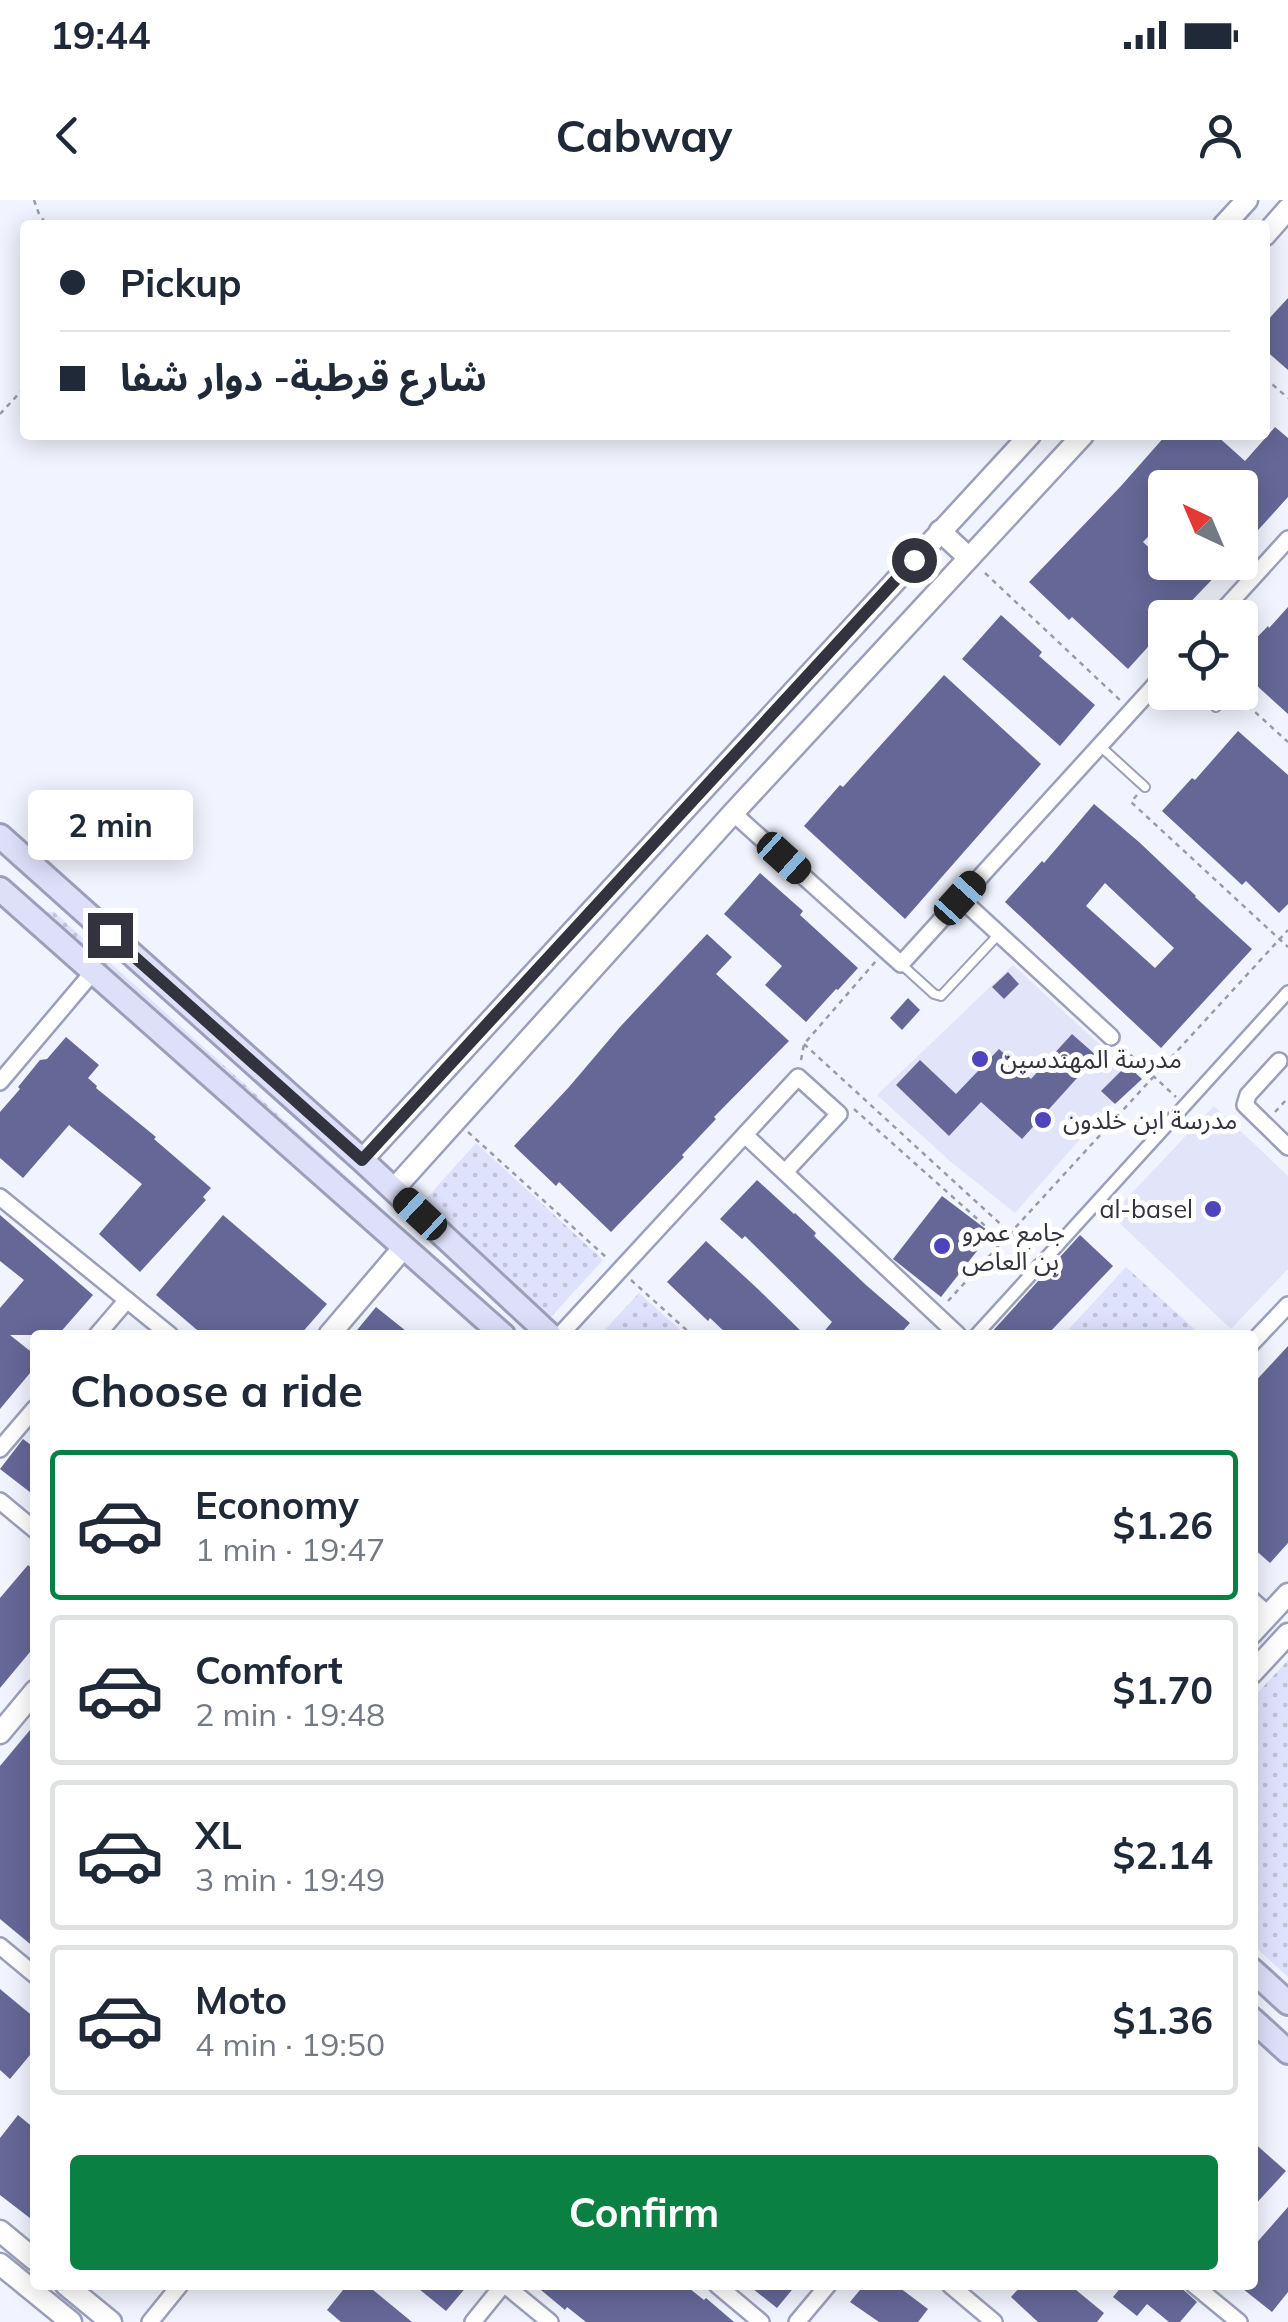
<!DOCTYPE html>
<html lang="en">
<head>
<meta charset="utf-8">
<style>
	body { margin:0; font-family:Mulish,"Noto Sans Arabic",sans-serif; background:#f2f2f3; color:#1f2937; height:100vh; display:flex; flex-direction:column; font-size:38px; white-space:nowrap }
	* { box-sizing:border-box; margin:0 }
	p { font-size:32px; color:#747a83 }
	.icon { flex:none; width:55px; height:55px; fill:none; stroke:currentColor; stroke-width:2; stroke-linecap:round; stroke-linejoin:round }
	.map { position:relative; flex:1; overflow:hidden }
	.sheet { position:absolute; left:30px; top:1130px; width:1228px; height:960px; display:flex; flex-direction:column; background:#fff; border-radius:10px; box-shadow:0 5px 25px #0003 }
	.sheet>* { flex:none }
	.banner { position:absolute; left:20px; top:20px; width:1250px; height:220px; border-radius:10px; box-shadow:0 5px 25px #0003; display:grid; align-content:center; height:220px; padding:0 40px; background:#fff }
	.needle { width:65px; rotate:316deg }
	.controls { position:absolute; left:1148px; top:270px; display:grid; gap:20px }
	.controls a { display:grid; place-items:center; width:110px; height:110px; border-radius:10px; background:#fff; box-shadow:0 5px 25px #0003; font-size:50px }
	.end { position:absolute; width:45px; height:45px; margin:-22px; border:12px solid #32333e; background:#fff; box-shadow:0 0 0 5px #fff }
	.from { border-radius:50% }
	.bubble { position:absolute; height:70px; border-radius:10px; background:#fff; box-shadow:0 5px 25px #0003; font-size:32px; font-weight:700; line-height:70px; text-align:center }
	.car { position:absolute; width:30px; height:60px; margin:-30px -15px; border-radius:12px; box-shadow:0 0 8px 2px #0007; background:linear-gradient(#222 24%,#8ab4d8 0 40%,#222 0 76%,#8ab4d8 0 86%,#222 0) }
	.banner b { display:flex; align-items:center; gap:35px; height:95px; font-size:38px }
	.banner b+b { border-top:2px solid #e0e1e3 }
	.banner i { width:25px; height:25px; background:#1f2937 }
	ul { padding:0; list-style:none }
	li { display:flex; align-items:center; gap:30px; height:150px; margin:0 20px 15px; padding:0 20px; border:5px solid #e0e1e3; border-radius:10px }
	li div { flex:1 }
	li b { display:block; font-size:38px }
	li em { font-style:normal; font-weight:700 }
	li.selected { border-color:#0b8043 }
	li>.icon { width:90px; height:90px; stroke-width:1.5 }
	h2 { padding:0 40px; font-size:45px; line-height:120px }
	.cta { display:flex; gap:20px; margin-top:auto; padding:20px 40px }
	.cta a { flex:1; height:115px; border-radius:10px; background:#0b8043; color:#fff; font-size:40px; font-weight:700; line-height:115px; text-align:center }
	.status { display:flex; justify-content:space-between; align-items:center; height:70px; padding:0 50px; background:#fff; direction:ltr }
	.status svg { height:28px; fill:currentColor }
	header { display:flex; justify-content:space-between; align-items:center; height:130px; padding:0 40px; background:#fff; font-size:45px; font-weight:700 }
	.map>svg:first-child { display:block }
	.built { fill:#e2e5fa }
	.grass { fill:url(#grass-dots) }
	.building { fill:#656897; fill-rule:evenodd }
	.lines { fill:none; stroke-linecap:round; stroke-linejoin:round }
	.service-casing { stroke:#9c9fb9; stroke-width:12 }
	.pedestrian-casing { stroke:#9c9fb9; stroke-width:16 }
	.minor-casing { stroke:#9c9fb9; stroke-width:20 }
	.tertiary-casing { stroke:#9c9fb9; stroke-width:25 }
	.secondary-casing { stroke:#9c9fb9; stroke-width:28 }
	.path { stroke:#9a9ba6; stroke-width:2.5; stroke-dasharray:5 5; stroke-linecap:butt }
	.service { stroke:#fff; stroke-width:8 }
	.pedestrian { stroke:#fff; stroke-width:11 }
	.minor { stroke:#fff; stroke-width:15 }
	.tertiary { stroke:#fff; stroke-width:20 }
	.secondary { stroke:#dedff9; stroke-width:22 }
	.route { stroke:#32333e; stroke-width:12 }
	.poi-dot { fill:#4e44bb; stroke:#fff; stroke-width:4 }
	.labels { text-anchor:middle; stroke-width:10; stroke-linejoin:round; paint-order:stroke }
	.poi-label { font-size:25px; fill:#32333e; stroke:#fff; text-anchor:start }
</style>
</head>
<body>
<div class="status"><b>19:44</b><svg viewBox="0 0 49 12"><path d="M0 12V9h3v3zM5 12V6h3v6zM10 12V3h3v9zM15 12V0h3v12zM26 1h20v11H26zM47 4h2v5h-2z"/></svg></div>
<header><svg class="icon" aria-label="back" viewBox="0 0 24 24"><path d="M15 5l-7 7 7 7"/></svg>Cabway<svg class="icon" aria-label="person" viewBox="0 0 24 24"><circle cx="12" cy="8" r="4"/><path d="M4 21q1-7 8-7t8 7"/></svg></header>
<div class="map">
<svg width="1288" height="2122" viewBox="0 0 1288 2122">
	<defs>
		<pattern id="grass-dots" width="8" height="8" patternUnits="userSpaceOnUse" patternTransform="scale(2.5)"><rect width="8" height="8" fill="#dfe2fd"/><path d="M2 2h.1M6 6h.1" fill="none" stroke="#c0c2da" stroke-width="1.8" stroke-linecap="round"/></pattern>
	</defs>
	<rect width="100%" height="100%" fill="#f1f3fe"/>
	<g class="built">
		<path d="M1013,765L1135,877L1015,1013L951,962L877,895Z"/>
		<path d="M1214,906L1288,976V1069L1231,1129L1111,1015Z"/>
	</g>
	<g class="grass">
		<path d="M41,712H54L522,1135H499Z"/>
		<path d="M476,943L603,1060L551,1117L424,1001Z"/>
		<path d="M1126,1067L1201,1135H1074L1068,1130Z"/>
		<path d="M639,1093L686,1135H600Z"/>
		<path d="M1288,1460V1777L1253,1745L1252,1499Z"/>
	</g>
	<g class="building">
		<path d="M1288,98V170L1265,150V123Z"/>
		<path d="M1275,227L1288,238V297L1240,350V288H1165V319L1143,342L1164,362H1229L1175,418H1165V428L1128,469L1072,417L1069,420L1029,382L1121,286L1166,235H1216L1245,261Z"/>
		<path d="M1288,407V514L1255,484L1253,487L1240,475V455L1268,426L1269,428Z"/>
		<path d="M1001,415L1042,452L1039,456L1095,505L1060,546L962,459Z"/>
		<path d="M944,475L1041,564L905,719L804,626L840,585L843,587Z"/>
		<path d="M1238,531L1288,575V704L1279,713L1246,681L1242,685L1162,611L1192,578L1195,580Z"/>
		<path d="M1094,604L1139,642L1196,696L1195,697L1252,749L1161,848L1005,702L1042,661L1044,663ZM1105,683L1174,748L1155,768L1086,706Z"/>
		<path d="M760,673L803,711L800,715L858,768L838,790L836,789L806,822L765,785L782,766L724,714Z"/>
		<path d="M707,734L732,757L716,774L789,841L714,917L716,919L682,955L684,957L611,1032L559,982L556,986L514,946L569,887L620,827Z"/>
		<path d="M1008,772L1019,784L1004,799L992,787Z"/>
		<path d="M908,798L920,810L902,830L890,818Z"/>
		<path d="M1072,834L1097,856L1022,939L981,902L949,936L896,885L920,860L956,894L999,849L1031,879Z"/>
		<path d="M66,837L99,865L88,878L97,886L96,888L156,937L154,939L211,988L203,997L206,1000L140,1072L99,1034L142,984L69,925L23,978L0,958V912L20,889L18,887L40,860L47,859Z"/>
		<path d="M1127,865L1142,879L1115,904L1101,891Z"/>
		<path d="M757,980L794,1014L795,1013L816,1033L814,1036L866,1085L910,1123L899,1135H821L832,1122L745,1036L742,1039L720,1019Z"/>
		<path d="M942,996L991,1033L941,1097L893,1059Z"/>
		<path d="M0,1015L93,1095L58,1135H10L35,1155V1167L0,1209V1108L24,1080L0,1061Z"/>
		<path d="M223,1015L327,1104L300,1135H203L156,1095Z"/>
		<path d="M1080,1035L1113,1066L1047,1135H989Z"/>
		<path d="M706,1041L759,1090L805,1135H728L710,1118L708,1121L667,1082Z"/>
		<path d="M376,1107L411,1135H353Z"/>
		<path d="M1288,1146V1343L1270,1363L1252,1347V1185Z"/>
		<path d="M23,1239L35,1248V1296L0,1269Z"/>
		<path d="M28,1365L35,1371V1446L0,1488V1398Z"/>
		<path d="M35,1524V1748L0,1719V1566Z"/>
		<path d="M0,1789L35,1818V1849L10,1879L0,1870Z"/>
		<path d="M18,1915L35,1929V2022L0,1995V1938Z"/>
		<path d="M1252,1941L1286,1971L1252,2008Z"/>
		<path d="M1288,2007V2092L1272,2112L1238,2085H1252V2048Z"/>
		<path d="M347,2085H367L412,2122H341L327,2110Z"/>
		<path d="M414,2085H468L446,2111Z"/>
		<path d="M535,2085H685L704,2100L706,2098L734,2122H586L567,2107L565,2110Z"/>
		<path d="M748,2085H796L777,2108Z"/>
		<path d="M864,2085H896L928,2109L918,2122H879L850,2102Z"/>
		<path d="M1022,2085H1070L1104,2113L1097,2122H1038L1011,2097Z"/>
		<path d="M1123,2085H1178L1197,2102L1180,2122H1169L1147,2104L1137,2116L1113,2097Z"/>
	</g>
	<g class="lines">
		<defs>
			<g id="service">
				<path d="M1200,492L1216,507"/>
				<path d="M1100,546L1145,587"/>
				<path d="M901,764L934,794L941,796L999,734"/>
			</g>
			<path id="pedestrian" d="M976,1135L1288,792"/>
			<g id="minor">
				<path d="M1216,418L1288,339"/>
				<path d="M733,613L901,764L1165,474"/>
				<path d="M960,698L1111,837"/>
				<path d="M1279,861L1248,895L1245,905L1288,947"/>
				<path d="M0,882L93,772"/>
				<path d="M745,935L958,1135"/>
				<path d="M0,997L170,1135"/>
				<path d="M97,1135L127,1100"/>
				<path d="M560,1135L798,877L839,914L785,972"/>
				<path d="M1252,1143L1288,1105"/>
				<path d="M0,1249L35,1208"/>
				<path d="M0,1301L35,1330"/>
				<path d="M1252,1400L1269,1415"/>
				<path d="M0,1746L35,1775"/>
				<path d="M505,2085L550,2122"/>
				<path d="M717,2085L761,2122"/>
				<path d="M950,2085L994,2122"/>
				<path d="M1194,2085L1239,2122"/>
				<path d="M150,2122L180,2085"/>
				<path d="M473,2122L503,2085"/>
				<path d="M797,2122L828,2085"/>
			</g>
			<g id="tertiary">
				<path d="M1224,25L1247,0"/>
				<path d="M1265,35L1288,9"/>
				<path d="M940,331L969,358"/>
				<path d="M362,960L1030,235"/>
				<path d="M394,989L733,613L1083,235"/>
				<path d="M329,1135L404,1047"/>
				<path d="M1252,1433L1288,1394"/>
				<path d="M1252,1473L1288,1434"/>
				<path d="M0,1533L35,1491"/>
				<path d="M0,2031L35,2060"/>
				<path d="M0,2064L71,2122"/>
				<path d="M66,2085L111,2122"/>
			</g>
			<g id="secondary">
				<path d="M0,636L362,960L550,1135"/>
				<path d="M0,689L503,1135"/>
				<path d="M1252,1770L1288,1803"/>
				<path d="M1252,1819L1288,1852"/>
			</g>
		</defs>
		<use href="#service" class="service-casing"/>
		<use href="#pedestrian" class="pedestrian-casing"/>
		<use href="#minor" class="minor-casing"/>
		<use href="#tertiary" class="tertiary-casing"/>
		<use href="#secondary" class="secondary-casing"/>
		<g class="path">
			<path d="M34,0L39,14L47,25"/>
			<path d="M1265,178L1288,198"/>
			<path d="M0,214L25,187"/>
			<path d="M985,373L1121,501"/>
			<path d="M1233,492L1288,542"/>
			<path d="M1224,499L1230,492"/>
			<path d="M1137,595L1131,602L1288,747"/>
			<path d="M804,844L1031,1052"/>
			<path d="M1123,848L1176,897"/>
			<path d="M801,860L804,844L876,761"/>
			<path d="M854,909L1001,1040"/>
			<path d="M1275,912L1288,898"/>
			<path d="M468,932L607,1058"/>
			<path d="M631,1080L692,1135"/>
			<path d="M948,1101L1288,730"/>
		</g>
		<use href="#service" class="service"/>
		<use href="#pedestrian" class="pedestrian"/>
		<use href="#minor" class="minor"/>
		<use href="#tertiary" class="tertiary"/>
		<use href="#secondary" class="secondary"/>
	</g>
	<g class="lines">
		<path class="route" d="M110,735L362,960L914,360"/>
	</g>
	<g class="poi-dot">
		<circle cx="980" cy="859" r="10"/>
		<circle cx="1043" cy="920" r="10"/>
		<circle cx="1213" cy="1009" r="10"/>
		<circle cx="942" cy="1046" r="10"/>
	</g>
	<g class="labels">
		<g class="poi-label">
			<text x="1000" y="868">مدرسة المهندسين</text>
			<text x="1063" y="929">مدرسة ابن خلدون</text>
			<text x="1193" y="1018" text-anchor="end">al-basel</text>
			<text x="962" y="1041">جامع عمرو<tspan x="962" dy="29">بن العاص</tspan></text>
		</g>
	</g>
</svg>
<div class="controls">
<a><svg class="needle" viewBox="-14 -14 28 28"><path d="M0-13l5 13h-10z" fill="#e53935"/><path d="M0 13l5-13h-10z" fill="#747a83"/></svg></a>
<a><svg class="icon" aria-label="locate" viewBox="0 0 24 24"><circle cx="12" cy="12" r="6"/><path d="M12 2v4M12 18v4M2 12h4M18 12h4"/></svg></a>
</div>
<i class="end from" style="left:914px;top:360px"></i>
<i class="end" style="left:110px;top:735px"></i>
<div class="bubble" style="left:28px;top:590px;width:165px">2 min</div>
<i class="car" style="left:784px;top:658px;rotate:132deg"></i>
<i class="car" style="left:960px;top:698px;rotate:42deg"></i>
<i class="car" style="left:420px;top:1014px;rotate:313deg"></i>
<div class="banner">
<b><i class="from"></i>Pickup</b>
<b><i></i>شارع قرطبة- دوار شفا</b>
</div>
<section class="sheet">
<h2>Choose a ride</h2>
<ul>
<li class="selected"><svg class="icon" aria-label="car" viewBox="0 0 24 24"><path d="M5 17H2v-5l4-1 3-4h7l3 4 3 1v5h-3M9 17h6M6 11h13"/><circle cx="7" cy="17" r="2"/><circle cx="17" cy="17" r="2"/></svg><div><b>Economy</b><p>1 min · 19:47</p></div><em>$1.26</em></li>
<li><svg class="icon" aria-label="car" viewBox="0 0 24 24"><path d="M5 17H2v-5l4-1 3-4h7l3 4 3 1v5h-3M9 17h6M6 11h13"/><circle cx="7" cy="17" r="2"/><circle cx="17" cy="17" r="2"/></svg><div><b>Comfort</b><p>2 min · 19:48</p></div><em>$1.70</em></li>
<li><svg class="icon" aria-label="car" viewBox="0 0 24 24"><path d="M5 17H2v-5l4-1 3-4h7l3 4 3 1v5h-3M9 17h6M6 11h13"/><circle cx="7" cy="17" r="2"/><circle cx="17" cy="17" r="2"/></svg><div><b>XL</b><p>3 min · 19:49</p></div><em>$2.14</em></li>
<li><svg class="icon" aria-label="car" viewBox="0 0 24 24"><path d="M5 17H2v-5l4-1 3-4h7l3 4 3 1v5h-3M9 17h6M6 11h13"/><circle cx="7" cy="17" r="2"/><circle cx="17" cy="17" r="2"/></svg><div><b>Moto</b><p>4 min · 19:50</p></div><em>$1.36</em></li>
</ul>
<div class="cta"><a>Confirm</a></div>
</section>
</div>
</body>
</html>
